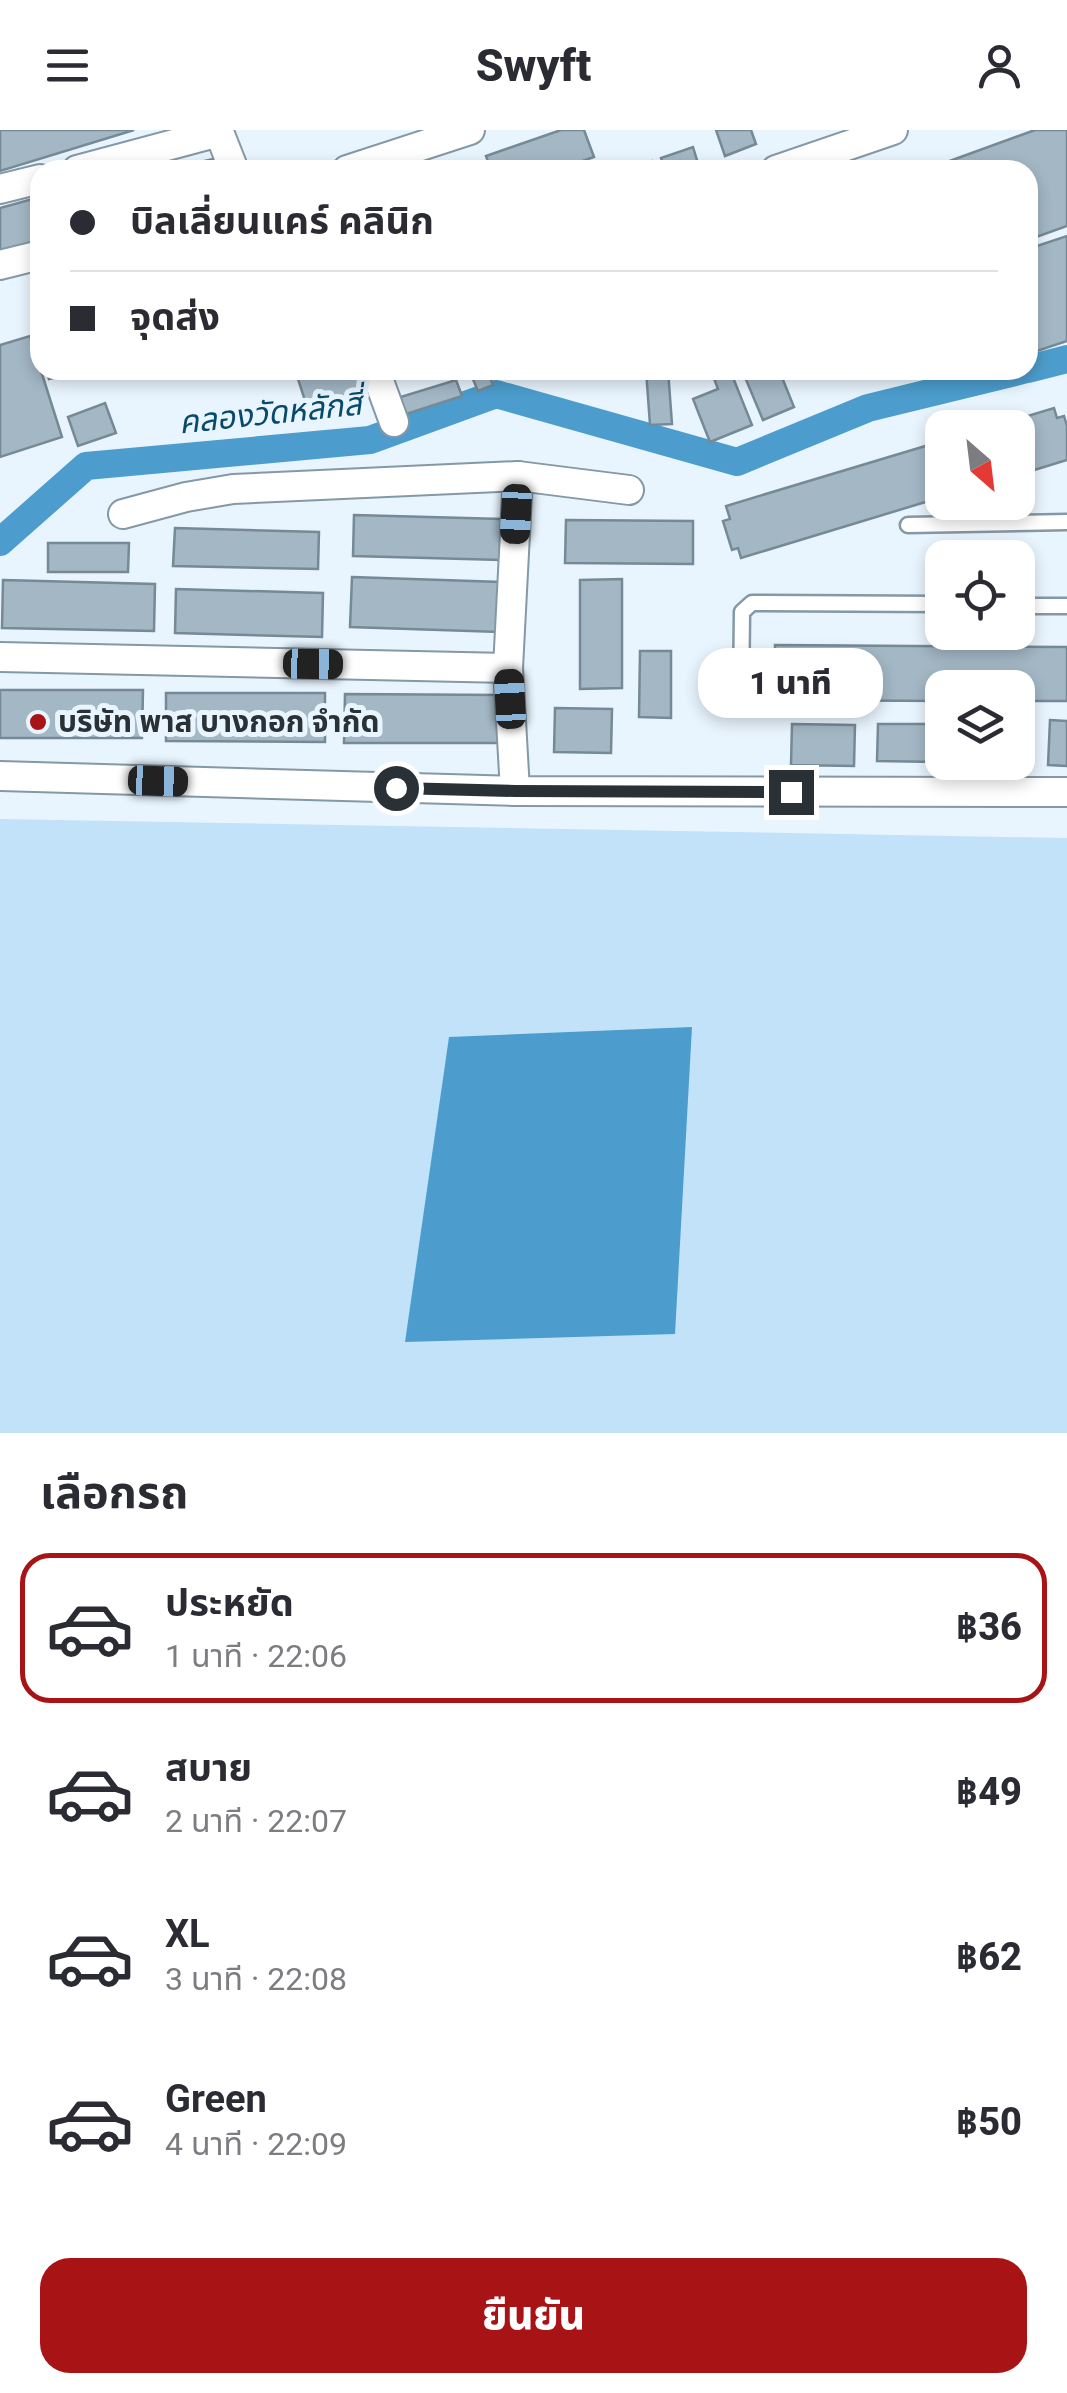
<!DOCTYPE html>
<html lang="th">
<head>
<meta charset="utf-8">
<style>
	body { margin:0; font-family:Roboto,"Noto Sans Thai",sans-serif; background:#f2f2f3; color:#2b2b33; height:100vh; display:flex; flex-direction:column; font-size:38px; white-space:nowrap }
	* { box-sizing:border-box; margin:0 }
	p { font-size:32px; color:#7c7c81 }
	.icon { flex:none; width:55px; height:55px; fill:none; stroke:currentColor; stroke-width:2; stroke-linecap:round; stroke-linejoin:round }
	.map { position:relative; height:1303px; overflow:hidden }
	.side { display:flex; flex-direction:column; background:#fff; flex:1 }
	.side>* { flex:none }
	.banner { position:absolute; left:30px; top:30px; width:1008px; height:220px; border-radius:30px; box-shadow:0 5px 15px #0003; display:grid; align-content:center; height:220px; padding:0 40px; background:#fff }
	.needle { width:65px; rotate:152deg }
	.fabs { position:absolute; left:925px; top:280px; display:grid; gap:20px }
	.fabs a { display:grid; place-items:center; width:110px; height:110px; border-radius:20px; background:#fff; box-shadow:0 5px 15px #0003; font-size:50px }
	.end { position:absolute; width:45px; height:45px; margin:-22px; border:12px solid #293137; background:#fff; box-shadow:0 0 0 5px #fff }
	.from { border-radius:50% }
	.bubble { position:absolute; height:70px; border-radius:30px; background:#fff; box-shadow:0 5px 15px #0003; font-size:32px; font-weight:800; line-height:70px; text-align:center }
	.car { position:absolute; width:30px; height:60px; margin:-30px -15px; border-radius:12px; box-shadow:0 0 8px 2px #0007; background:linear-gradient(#222 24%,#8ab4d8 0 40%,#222 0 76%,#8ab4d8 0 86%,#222 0) }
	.banner b { display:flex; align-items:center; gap:35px; height:95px; font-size:38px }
	.banner b+b { border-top:2px solid #e1e1e2 }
	.banner i { width:25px; height:25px; background:#2b2b33 }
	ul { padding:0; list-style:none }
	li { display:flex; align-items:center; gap:30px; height:150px; margin:0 20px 15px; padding:0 20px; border:5px solid transparent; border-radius:30px }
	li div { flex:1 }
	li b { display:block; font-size:38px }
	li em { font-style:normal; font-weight:800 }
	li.current { border-color:#a81316 }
	li>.icon { width:90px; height:90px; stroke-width:1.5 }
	h2 { padding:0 40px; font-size:45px; line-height:120px }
	.button { display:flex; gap:20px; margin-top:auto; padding:20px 40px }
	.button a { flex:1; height:115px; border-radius:30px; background:#a81316; color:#fff; font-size:40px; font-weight:800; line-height:115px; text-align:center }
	header { display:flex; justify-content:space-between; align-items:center; height:130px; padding:0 40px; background:#fff; font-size:45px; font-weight:800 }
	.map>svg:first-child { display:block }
	.green { fill:#c1e2f9 }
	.water { fill:#4c9dcd }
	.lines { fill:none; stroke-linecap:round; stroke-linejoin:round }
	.canal { stroke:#4c9dcd; stroke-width:28 }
	.building { fill:#a3b7c5; stroke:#758996; stroke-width:2.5 }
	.lane-casing { stroke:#8498a5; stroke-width:19 }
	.street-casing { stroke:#8498a5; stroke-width:32 }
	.lane { stroke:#fff; stroke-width:14 }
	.street { stroke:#fff; stroke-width:28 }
	.route { stroke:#293137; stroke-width:12 }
	.poi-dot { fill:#a81316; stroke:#e9f5fe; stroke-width:4 }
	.labels { text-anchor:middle; stroke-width:10; stroke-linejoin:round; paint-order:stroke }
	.poi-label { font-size:30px; font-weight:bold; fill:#293137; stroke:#e9f5fe; text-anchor:start }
	.water-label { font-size:32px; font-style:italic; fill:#074a6b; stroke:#e9f5fe }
</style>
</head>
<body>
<header><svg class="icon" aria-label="menu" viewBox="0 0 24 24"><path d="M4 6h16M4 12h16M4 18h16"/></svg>Swyft<svg class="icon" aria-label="person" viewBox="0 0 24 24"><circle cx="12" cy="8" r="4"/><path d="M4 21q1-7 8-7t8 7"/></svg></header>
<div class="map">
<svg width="1067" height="1303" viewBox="0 0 1067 1303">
	<rect width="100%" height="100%" fill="#e9f5fe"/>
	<path class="green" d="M0,689L1067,708V1303H0Z"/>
	<path class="water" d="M692,897L675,1204L405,1212L449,907Z"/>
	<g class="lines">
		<g class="canal">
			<path d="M1028,239L1067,229"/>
			<path d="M0,412L86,336L370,310L496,264L737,332L868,278L1023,240"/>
		</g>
	</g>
	<g class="building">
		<path d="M0,0H134L0,41Z"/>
		<path d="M561,0H584L594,27L557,40H491L486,26Z"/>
		<path d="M716,0H751L756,14L725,26Z"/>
		<path d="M1035,0H1067V96L1028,110V40H925Z"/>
		<path d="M693,17L700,40H665L661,28Z"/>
		<path d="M218,28L221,40H179L178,37Z"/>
		<path d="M652,31L655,40H625Z"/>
		<path d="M40,67V110L0,121V78Z"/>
		<path d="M1067,106V211L1028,224V119Z"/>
		<path d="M40,195V220L32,198Z"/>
		<path d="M30,206L62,307L0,327V215Z"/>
		<path d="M47,240H79L80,242L49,249Z"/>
		<path d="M326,240H360L367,261L308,280L298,249Z"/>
		<path d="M469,240H487L493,255L478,261Z"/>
		<path d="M646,240H668L672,294L650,295Z"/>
		<path d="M721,240H730L752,295L710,312L693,269L718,259L712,243Z"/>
		<path d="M742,240H779L794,277L763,290Z"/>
		<path d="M456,250L462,266L400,286L394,269Z"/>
		<path d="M105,273L116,303L78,316L68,287Z"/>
		<path d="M1054,278L1057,288L1064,286L1067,296V330L1018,345V298H988Z"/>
		<path d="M942,311V367L741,428L738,418L732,420L723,391L730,389L726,376Z"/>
		<path d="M354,385L502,389L501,430L353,426Z"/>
		<path d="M566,390L693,391V434L565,433Z"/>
		<path d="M175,398L319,402L318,439L173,436Z"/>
		<path d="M48,413H129L128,442H48Z"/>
		<path d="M352,447L501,452L499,502L350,497Z"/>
		<path d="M622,449V558L580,559V450Z"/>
		<path d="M3,450L155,454L154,501L2,498Z"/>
		<path d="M176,459L323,463L322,507L175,503Z"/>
		<path d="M775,515L1067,517V571H1018V558H942V571L771,570V564H769V533L775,534Z"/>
		<path d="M640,521H671V588L639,587Z"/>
		<path d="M0,560H143L142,608H0Z"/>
		<path d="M166,563H325V612L166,611Z"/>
		<path d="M345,564L504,565V613H344Z"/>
		<path d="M555,578L612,579L611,623L554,622Z"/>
		<path d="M1050,590L1067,591V636L1048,635Z"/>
		<path d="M792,594L855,595L854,636L791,635Z"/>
		<path d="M878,594H938V632L877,631Z"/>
		<path d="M1018,594H1020V637H960V632H1018Z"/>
	</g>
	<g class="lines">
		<defs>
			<g id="lane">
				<path d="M908,395L1067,392"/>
				<path d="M1018,476H1067"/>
				<path d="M741,566L742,482L752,473L942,474"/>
			</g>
			<g id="street">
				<path d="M77,40L219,2L234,40"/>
				<path d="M347,40L470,0"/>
				<path d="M776,40L893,0"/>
				<path d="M0,59L40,49"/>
				<path d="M0,135L40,125"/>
				<path d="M375,240L394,292"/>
				<path d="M123,384L186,367L233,359L518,346L629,360"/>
				<path d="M0,527L508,538"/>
				<path d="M0,646L515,661L1067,662"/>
				<path d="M515,661L508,538L518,346"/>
			</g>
		</defs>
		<use href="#lane" class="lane-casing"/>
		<use href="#street" class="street-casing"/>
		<use href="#lane" class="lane"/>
		<use href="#street" class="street"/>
	</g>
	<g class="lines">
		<path class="route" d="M396,658L515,661L791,662"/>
	</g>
	<circle class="poi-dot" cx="38" cy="592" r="10"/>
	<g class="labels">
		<g class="poi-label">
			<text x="58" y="602">บริษัท พาส บางกอก จำกัด</text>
		</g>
		<g class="water-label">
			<text transform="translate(270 283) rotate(-6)" y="11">คลองวัดหลักสี่</text>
		</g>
	</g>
</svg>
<div class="fabs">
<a><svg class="needle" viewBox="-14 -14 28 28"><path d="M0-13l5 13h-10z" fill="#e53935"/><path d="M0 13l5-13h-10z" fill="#7c7c81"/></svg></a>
<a><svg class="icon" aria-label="locate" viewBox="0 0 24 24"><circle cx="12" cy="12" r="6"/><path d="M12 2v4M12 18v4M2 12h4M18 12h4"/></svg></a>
<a><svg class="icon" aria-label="layers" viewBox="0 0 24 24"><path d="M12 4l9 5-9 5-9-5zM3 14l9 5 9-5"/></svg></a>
</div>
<i class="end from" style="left:396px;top:658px"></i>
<i class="end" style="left:791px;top:662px"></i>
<div class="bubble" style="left:698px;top:518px;width:185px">1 นาที</div>
<i class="car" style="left:516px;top:384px;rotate:183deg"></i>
<i class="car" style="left:313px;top:534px;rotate:91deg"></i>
<i class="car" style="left:510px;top:569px;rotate:357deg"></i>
<i class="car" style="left:158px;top:651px;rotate:92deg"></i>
<div class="banner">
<b><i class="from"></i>บิลเลี่ยนแคร์ คลินิก</b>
<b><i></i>จุดส่ง</b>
</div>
</div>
<section class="side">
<h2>เลือกรถ</h2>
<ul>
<li class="current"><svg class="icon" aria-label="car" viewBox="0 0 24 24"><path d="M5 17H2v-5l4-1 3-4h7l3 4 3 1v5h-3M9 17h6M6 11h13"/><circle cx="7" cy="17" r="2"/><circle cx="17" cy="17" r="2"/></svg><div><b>ประหยัด</b><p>1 นาที · 22:06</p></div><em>฿36</em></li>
<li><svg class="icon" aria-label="car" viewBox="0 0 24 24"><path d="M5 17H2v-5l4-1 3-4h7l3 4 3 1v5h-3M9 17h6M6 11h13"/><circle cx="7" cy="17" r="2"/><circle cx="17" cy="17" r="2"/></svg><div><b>สบาย</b><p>2 นาที · 22:07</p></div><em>฿49</em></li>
<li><svg class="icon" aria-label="car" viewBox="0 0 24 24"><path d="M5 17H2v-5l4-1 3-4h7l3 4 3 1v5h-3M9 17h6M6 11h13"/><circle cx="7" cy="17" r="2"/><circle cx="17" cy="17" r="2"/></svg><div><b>XL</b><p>3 นาที · 22:08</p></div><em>฿62</em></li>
<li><svg class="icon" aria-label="car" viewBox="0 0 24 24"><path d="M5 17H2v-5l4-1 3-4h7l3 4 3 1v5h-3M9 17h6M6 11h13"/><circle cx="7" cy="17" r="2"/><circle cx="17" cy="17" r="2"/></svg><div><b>Green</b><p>4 นาที · 22:09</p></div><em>฿50</em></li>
</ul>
<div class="button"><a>ยืนยัน</a></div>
</section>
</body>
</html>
